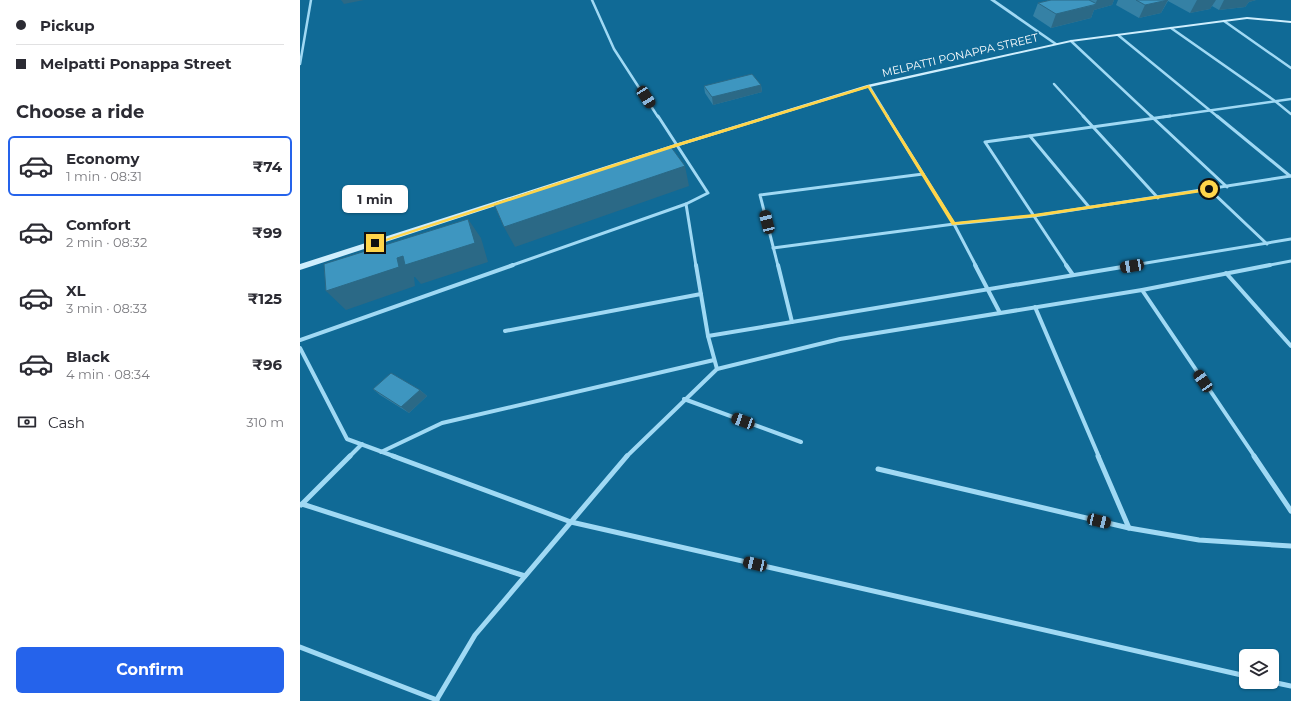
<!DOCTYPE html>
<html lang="en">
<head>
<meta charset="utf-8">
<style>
	body { margin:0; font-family:Montserrat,sans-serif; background:#f2f2f3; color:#2b2b33; height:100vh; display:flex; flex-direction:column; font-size:15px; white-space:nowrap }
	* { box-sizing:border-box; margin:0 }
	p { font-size:13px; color:#7c7c81 }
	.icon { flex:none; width:22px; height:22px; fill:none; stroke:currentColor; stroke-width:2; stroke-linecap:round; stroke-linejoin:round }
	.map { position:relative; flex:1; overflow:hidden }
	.details { display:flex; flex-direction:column; background:#fff; width:300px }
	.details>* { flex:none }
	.guide { display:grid; align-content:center; height:88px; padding:0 16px; background:#fff }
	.buttons { position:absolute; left:939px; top:649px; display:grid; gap:8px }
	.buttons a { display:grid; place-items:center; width:40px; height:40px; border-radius:6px; background:#fff; box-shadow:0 1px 3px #0004; font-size:20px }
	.end { position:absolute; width:18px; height:18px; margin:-9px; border:5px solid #ffd54a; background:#111; box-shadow:0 0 0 2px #111 }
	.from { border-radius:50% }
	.bubble { position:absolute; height:28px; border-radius:6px; background:#fff; box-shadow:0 1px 3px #0004; font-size:13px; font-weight:700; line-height:28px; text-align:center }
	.car { position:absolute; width:12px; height:24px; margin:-12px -6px; border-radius:5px; box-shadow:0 0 3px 1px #0007; background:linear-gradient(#222 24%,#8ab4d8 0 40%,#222 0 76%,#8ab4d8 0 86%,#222 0) }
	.guide b { display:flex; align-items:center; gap:14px; height:38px; font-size:15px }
	.guide b+b { border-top:1px solid #e1e1e2 }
	.guide i { width:10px; height:10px; background:#2b2b33 }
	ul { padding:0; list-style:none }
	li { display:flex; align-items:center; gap:12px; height:60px; margin:0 8px 6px; padding:0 8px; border:2px solid transparent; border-radius:6px }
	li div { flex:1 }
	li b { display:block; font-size:15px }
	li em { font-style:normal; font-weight:700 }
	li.on { border-color:#2563eb }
	li>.icon { width:36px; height:36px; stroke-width:1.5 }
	h2 { padding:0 16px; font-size:18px; line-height:48px }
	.pay { display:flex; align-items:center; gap:10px; height:44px; padding:0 16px; font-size:15px }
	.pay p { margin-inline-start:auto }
	.cta { display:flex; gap:8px; margin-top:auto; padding:8px 16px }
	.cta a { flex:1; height:46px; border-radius:6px; background:#2563eb; color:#fff; font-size:16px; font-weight:700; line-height:46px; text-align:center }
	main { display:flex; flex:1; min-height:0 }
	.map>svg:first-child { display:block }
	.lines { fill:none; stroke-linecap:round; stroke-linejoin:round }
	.minor-far3 { stroke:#a0d9f4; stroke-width:2.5 }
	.minor-far2 { stroke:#a0d9f4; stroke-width:3 }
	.minor-far1 { stroke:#a0d9f4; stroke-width:4 }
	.minor { stroke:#a0d9f4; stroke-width:5 }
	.tertiary { fill:#a0d9f4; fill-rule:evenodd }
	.secondary { fill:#cfeefd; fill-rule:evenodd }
	.wall { fill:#3581a5 }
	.shaded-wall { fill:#2b6986 }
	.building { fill:#3e96c0; stroke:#2b6986 }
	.route { fill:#ffd54a }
	.labels { text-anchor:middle; stroke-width:3.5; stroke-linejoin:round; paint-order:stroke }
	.far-street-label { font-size:11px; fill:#fff; stroke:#106a96 }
</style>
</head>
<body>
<main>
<section class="details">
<div class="guide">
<b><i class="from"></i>Pickup</b>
<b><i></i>Melpatti Ponappa Street</b>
</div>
<h2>Choose a ride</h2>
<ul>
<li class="on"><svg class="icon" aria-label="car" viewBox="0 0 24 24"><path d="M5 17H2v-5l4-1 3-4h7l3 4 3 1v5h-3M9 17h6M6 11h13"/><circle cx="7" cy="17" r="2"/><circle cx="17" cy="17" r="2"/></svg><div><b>Economy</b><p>1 min · 08:31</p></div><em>₹74</em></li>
<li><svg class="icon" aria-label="car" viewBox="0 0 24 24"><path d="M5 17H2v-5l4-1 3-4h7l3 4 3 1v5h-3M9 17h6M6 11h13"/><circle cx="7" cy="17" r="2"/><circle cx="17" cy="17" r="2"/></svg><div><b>Comfort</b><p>2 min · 08:32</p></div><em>₹99</em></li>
<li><svg class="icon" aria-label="car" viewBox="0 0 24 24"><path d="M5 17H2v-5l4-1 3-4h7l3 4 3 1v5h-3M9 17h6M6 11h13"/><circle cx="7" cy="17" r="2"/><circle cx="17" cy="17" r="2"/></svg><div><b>XL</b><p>3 min · 08:33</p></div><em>₹125</em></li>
<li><svg class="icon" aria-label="car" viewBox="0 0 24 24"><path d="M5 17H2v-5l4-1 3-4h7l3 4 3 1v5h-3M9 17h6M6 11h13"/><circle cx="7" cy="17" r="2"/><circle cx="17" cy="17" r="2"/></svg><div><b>Black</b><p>4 min · 08:34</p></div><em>₹96</em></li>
</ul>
<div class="pay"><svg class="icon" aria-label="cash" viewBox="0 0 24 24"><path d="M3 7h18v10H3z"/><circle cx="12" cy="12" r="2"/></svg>Cash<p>310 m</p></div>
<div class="cta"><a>Confirm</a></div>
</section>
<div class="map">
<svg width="991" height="701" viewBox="0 0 991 701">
	<rect width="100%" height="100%" fill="#106a96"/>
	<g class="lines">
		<g class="minor-far3">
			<path d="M292,0L314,49L358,117"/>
			<path d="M924,21L991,68"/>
			<path d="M871,28L975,101L991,114"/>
			<path d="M818,35L918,117"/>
			<path d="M771,41L852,117"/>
			<path d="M0,64L11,0"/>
			<path d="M754,84L784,117"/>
			<path d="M569,86L588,117"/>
			<path d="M863,117L991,99"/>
		</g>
		<g class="minor-far2">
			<path d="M587,116L654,224L676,266"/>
			<path d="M783,116L858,198"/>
			<path d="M851,116L927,187"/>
			<path d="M917,116L990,176"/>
			<path d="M730,136L789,207"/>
			<path d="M909,189L967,244"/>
			<path d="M386,204L396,266"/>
			<path d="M473,248L654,224L734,216L991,176"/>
			<path d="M210,266L386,204L408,193L358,116"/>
			<path d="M478,266L460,195L623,174"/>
			<path d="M767,266L685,142L870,116"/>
			<path d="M828,266L991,239"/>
			<path d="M965,266L991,261"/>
		</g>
		<g class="minor-far1">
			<path d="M396,265L408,336"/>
			<path d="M478,265L492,322"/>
			<path d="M675,265L700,313"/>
			<path d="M766,265L773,275"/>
			<path d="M926,273L991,346"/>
			<path d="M842,290L955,457"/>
			<path d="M735,307L799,457"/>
			<path d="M205,331L401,294"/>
			<path d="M0,340L213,265"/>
			<path d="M0,348L47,439L96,457"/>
			<path d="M417,369L408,336L834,265"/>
			<path d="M384,399L501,442"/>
			<path d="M81,452L142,423L414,360"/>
			<path d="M49,457L62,444"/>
			<path d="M326,457L417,369L540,339L842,290L970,265"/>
		</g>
		<g class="minor">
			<path d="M93,456L271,522L946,676"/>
			<path d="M798,456L829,528"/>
			<path d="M954,456L991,511"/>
			<path d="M578,469L829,528L899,540L991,546"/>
			<path d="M2,504L225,576"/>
			<path d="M1,505L50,456"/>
			<path d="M0,647L137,700"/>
			<path d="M972,682L991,686"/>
			<path d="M136,701L175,635L327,456"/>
		</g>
		<path class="tertiary" d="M690,0H695L758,44L755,45Z"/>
		<path class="secondary" d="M947,17L991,21V23L947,19L771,42L570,87L379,146L0,270V264L375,144L567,85L771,40Z"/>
	</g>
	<g class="wall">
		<path d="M751,0H814L812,5L794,10L791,18L751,28L733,16L738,3Z"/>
		<path d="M818,0H956L949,2L945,7L919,10L912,6L910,9L890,13L868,1L861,13L839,18L816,5Z"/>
		<path d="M461,85L462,92L413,105L405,93L404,86Z"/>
		<path d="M73,389L120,390L127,396L109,413L80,395Z"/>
	</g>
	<g class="shaded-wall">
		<path d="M41,0H64L44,4Z"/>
		<path d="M797,0H814L812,5L794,10L791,18L751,28L756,14L795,5Z"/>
		<path d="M868,0L861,13L839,18L845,5Z"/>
		<path d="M897,0H916L910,9L890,13Z"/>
		<path d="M924,0H956L949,2L945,7L919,10Z"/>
		<path d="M461,85L462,92L413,105L412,97Z"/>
		<path d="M385,166L389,186L215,247L204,227Z"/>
		<path d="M168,219L181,238L188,262L121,284L115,277H114L115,286L46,310L26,291Z"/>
		<path d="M120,390L127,396L109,413L101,407Z"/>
	</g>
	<g class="building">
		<path d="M751,0H789L797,4L756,14L738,3Z"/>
		<path d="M836,0H868L845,5Z"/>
		<path d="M452,74L461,85L412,97L404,86Z"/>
		<path d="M371,147L385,166L204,227L194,204Z"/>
		<path d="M168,219L175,243L105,265L103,256L97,258L99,267L26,291L24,264Z"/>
		<path d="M91,373L120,390L101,407L73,389Z"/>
	</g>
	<path class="route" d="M569,85L655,222L734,214L909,188L912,189L909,191L734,217L652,225L568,88L379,146L77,244L73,243L375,144Z"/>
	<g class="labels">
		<g class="far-street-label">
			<text transform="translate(660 55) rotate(-13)" y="4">MELPATTI PONAPPA STREET</text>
		</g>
	</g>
</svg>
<div class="buttons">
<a><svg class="icon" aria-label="layers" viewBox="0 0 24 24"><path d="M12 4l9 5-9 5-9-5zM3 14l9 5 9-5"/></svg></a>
</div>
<i class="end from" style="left:909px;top:189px"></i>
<i class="end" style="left:75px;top:243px"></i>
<div class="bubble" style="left:42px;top:185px;width:66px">1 min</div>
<i class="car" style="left:346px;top:97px;rotate:147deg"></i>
<i class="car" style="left:467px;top:222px;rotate:346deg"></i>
<i class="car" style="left:832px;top:266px;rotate:261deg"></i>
<i class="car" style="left:903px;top:381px;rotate:326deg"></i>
<i class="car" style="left:443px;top:421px;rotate:290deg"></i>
<i class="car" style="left:799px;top:521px;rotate:103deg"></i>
<i class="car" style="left:455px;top:564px;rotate:283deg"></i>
</div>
</main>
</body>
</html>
